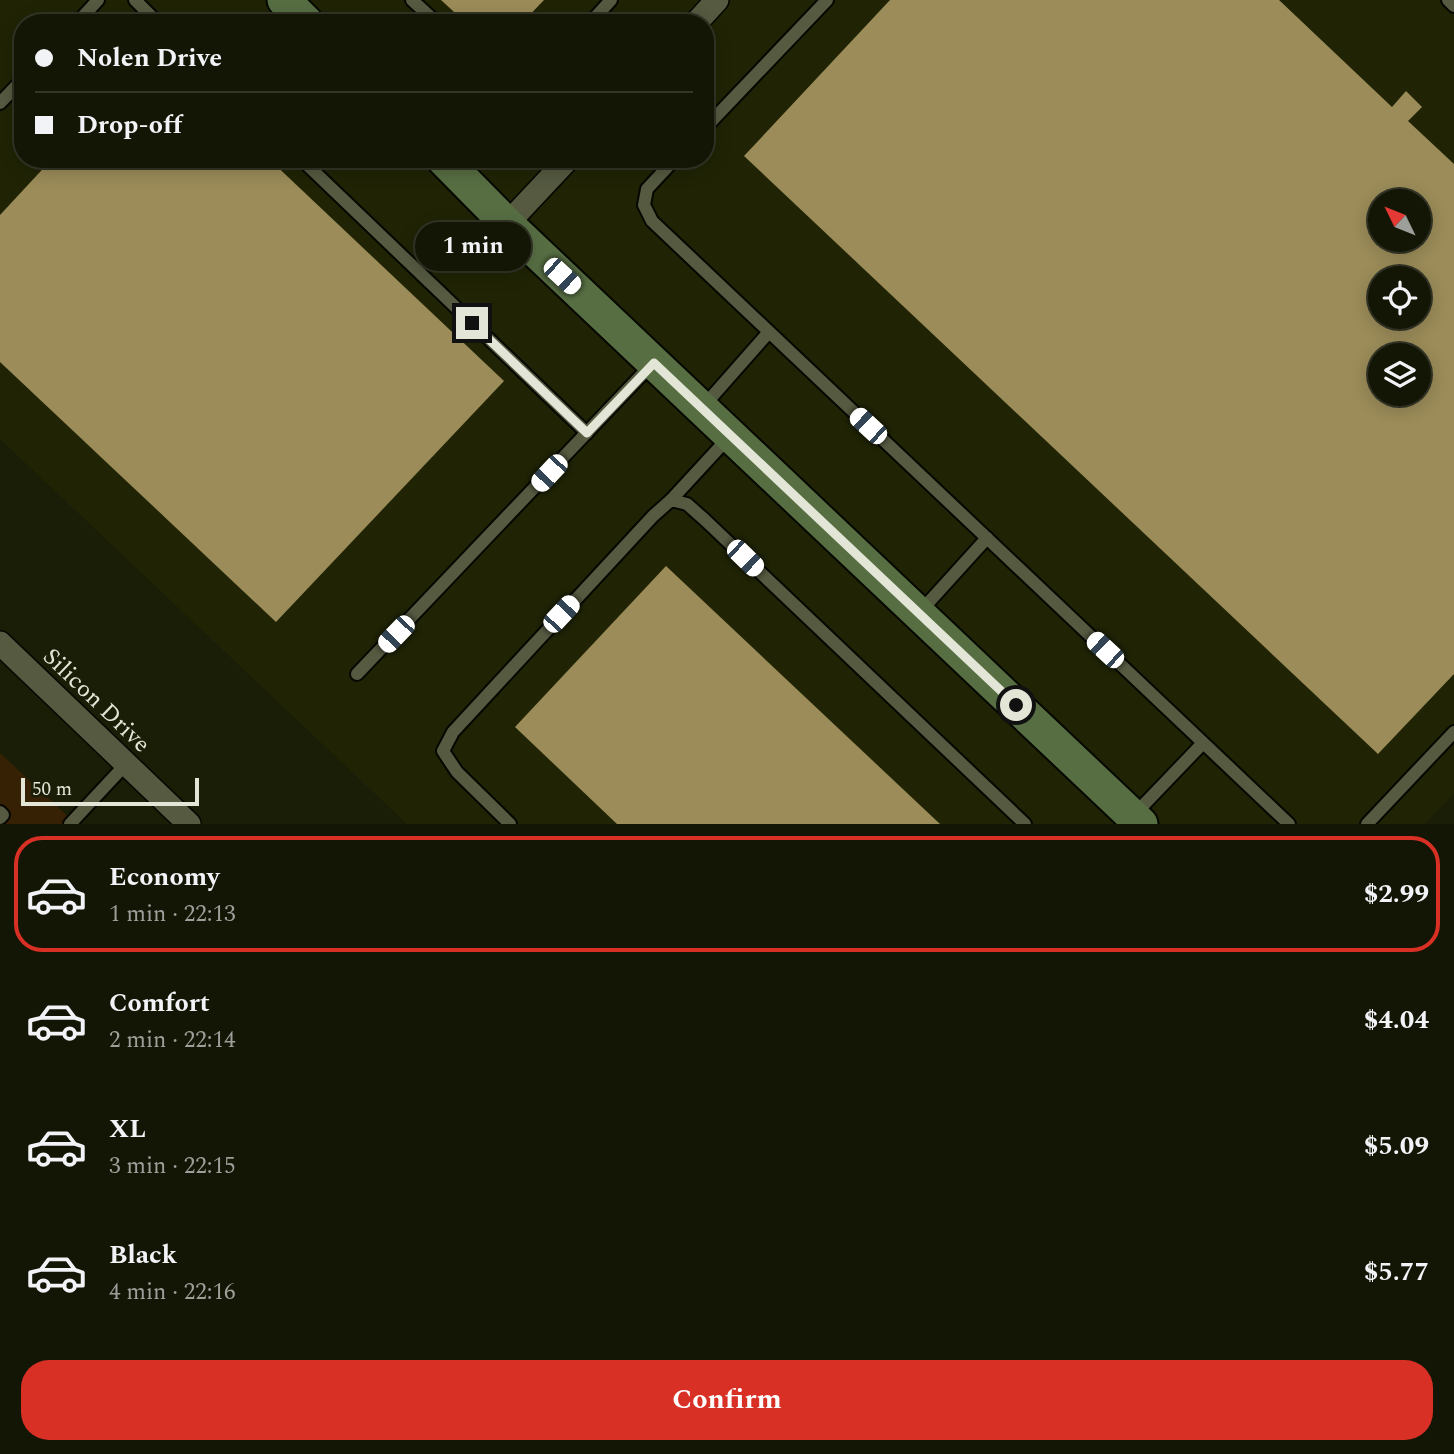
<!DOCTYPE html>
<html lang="en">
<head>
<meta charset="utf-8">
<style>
	body { margin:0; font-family:Spectral,serif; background:#212313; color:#f1f3f6; height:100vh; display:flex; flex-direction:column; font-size:26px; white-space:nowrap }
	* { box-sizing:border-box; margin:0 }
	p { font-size:23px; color:#9d9f9a }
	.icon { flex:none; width:38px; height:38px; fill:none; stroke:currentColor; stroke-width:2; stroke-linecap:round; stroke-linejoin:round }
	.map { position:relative; height:824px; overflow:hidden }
	.drawer { display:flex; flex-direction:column; background:#141605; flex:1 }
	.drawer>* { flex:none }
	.banner { position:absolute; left:14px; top:14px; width:700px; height:154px; border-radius:28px; box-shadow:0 4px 18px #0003,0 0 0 2px #333527; display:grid; align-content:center; height:154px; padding:0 21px; background:#141605 }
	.needle { width:46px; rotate:313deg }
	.buttons { position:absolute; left:1368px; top:189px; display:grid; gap:14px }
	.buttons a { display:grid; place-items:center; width:63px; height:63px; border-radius:50%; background:#141605; box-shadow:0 4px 18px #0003,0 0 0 2px #333527; font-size:35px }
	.scale { position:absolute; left:21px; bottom:18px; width:178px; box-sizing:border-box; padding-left:7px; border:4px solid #e3e6d7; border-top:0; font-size:19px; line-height:24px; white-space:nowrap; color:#e3e6d7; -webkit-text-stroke:5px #1b1e07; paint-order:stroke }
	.end { position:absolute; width:32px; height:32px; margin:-16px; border:9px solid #e3e6d7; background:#111; box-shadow:0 0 0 4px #111 }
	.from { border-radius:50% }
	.bubble { position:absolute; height:49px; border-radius:24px; background:#141605; box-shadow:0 4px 18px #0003,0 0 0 2px #333527; font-size:23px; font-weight:700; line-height:49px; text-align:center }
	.car { position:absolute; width:21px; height:42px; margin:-21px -10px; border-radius:9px; box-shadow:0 0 5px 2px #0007; background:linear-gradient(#fff 24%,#345 0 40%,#fff 0 76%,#345 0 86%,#fff 0) }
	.banner b { display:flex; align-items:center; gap:24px; height:66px; font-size:26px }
	.banner b+b { border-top:2px solid #333527 }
	.banner i { width:18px; height:18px; background:#f1f3f6 }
	ul { padding:12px 0 0; list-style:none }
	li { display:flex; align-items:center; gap:21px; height:116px; margin:0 14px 10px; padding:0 7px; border:4px solid transparent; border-radius:28px }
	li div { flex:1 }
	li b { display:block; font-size:26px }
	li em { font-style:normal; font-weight:700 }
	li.active { border-color:#d93025 }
	li>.icon { width:63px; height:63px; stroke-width:1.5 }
	.cta { display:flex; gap:14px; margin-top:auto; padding:14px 21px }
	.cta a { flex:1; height:80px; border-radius:28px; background:#d93025; color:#fff; font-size:28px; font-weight:700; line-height:80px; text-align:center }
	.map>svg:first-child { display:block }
	.built { fill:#202405; fill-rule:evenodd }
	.green { fill:#362105 }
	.building { fill:#9b8c59; fill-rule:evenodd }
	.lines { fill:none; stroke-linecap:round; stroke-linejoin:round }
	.lane-casing { stroke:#060800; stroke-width:16 }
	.street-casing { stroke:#060800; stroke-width:26 }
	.secondary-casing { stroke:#060800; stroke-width:37 }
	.lane { stroke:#555a41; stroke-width:12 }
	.street { stroke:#555a41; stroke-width:23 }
	.secondary { stroke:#576e43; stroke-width:33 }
	.route { stroke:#e3e6d7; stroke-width:9 }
	.labels { text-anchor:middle; stroke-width:7; stroke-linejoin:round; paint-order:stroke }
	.street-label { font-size:24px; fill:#e3e6d7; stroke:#1b1e07 }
</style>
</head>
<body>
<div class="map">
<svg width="1454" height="824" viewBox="0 0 1454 824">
	<rect width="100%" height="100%" fill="#1b1e07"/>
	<path class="built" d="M0,0H1454V793L1425,824H407L0,439ZM23,23H705V159H23ZM1381,201H1419V240H1381ZM1381,278H1419V317H1381ZM1381,355H1419V394H1381Z"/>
	<path class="green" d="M0,753L76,824H0Z"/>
	<g class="building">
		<path d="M441,0H544L522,23H466Z"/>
		<path d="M890,0H1279L1392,107L1406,91L1422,107L1408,121L1454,164V674L1378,754L744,156ZM1381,201H1419V240H1381ZM1381,278H1419V317H1381ZM1381,355H1419V394H1381Z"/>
		<path d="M52,159H269L504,381L276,622L0,362V215Z"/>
		<path d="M666,566L940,824H617L515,727Z"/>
	</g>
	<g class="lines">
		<defs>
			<g id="lane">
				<path d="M135,0L158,23"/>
				<path d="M412,0L437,23"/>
				<path d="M1448,0L1454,6"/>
				<path d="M77,23L98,0"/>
				<path d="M590,23L611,0"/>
				<path d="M0,103L23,79"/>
				<path d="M705,128L827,0"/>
				<path d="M301,159L587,433"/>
				<path d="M675,159L647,189L644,205L652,221L1289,824"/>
				<path d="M702,408L769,332"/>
				<path d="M671,500L730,436"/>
				<path d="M919,613L987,538"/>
				<path d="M357,674L653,363"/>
				<path d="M0,812L3,815L0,818"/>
				<path d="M1133,816L1203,743"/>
				<path d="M70,824L126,764"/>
				<path d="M510,824L457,772L443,751L453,732L653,516L671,500L687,504L705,520L1025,824"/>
				<path d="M1367,824L1454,732"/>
			</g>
			<g id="street">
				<path d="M696,23L717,0"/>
				<path d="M507,224L568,159"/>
				<path d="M0,643L189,824"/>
			</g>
			<g id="secondary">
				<path d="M284,0L307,23"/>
				<path d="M443,159L507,224L1141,824"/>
			</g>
		</defs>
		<use href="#lane" class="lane-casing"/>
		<use href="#street" class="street-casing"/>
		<use href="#secondary" class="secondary-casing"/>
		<use href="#lane" class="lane"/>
		<use href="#street" class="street"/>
		<use href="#secondary" class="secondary"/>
	</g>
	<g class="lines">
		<path class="route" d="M472,323L587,433L654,363L1016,705"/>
	</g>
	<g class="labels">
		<g class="street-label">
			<text transform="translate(97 700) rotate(44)" y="8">Silicon Drive</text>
		</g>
	</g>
</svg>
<div class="buttons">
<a><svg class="needle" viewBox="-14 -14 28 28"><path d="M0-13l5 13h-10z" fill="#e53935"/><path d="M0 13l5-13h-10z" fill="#9d9f9a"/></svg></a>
<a><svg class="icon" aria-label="locate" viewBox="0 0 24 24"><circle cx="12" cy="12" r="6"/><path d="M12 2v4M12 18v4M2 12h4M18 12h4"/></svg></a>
<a><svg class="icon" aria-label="layers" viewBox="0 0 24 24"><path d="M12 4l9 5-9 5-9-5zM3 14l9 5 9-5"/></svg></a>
</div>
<div class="scale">50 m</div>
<i class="end from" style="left:1016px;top:705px"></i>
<i class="end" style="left:472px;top:323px"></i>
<div class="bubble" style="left:415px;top:222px;width:116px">1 min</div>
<i class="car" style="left:562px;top:276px;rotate:133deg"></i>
<i class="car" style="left:868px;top:426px;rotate:313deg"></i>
<i class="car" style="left:549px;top:473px;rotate:223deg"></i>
<i class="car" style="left:745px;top:558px;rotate:134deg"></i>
<i class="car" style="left:561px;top:614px;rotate:43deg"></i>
<i class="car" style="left:396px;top:634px;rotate:224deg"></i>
<i class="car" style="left:1105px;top:650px;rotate:313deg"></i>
<div class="banner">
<b><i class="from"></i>Nolen Drive</b>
<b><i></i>Drop-off</b>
</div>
</div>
<section class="drawer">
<ul>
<li class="active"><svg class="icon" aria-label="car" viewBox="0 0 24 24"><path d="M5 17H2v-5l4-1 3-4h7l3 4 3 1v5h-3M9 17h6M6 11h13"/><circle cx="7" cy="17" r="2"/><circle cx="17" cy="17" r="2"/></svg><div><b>Economy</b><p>1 min · 22:13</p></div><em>$2.99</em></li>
<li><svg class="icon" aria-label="car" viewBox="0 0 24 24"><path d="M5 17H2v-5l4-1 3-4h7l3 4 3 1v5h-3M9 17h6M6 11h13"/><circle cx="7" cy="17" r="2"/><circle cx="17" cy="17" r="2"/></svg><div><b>Comfort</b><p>2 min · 22:14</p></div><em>$4.04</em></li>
<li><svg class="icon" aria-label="car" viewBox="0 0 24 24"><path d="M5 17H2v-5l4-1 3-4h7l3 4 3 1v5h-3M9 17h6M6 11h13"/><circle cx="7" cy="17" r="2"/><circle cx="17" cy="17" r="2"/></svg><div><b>XL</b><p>3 min · 22:15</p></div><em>$5.09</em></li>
<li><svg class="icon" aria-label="car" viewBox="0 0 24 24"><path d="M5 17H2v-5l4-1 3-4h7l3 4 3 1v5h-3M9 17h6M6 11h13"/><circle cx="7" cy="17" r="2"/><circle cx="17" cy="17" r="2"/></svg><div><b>Black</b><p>4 min · 22:16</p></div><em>$5.77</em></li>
</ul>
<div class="cta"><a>Confirm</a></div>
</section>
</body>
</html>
